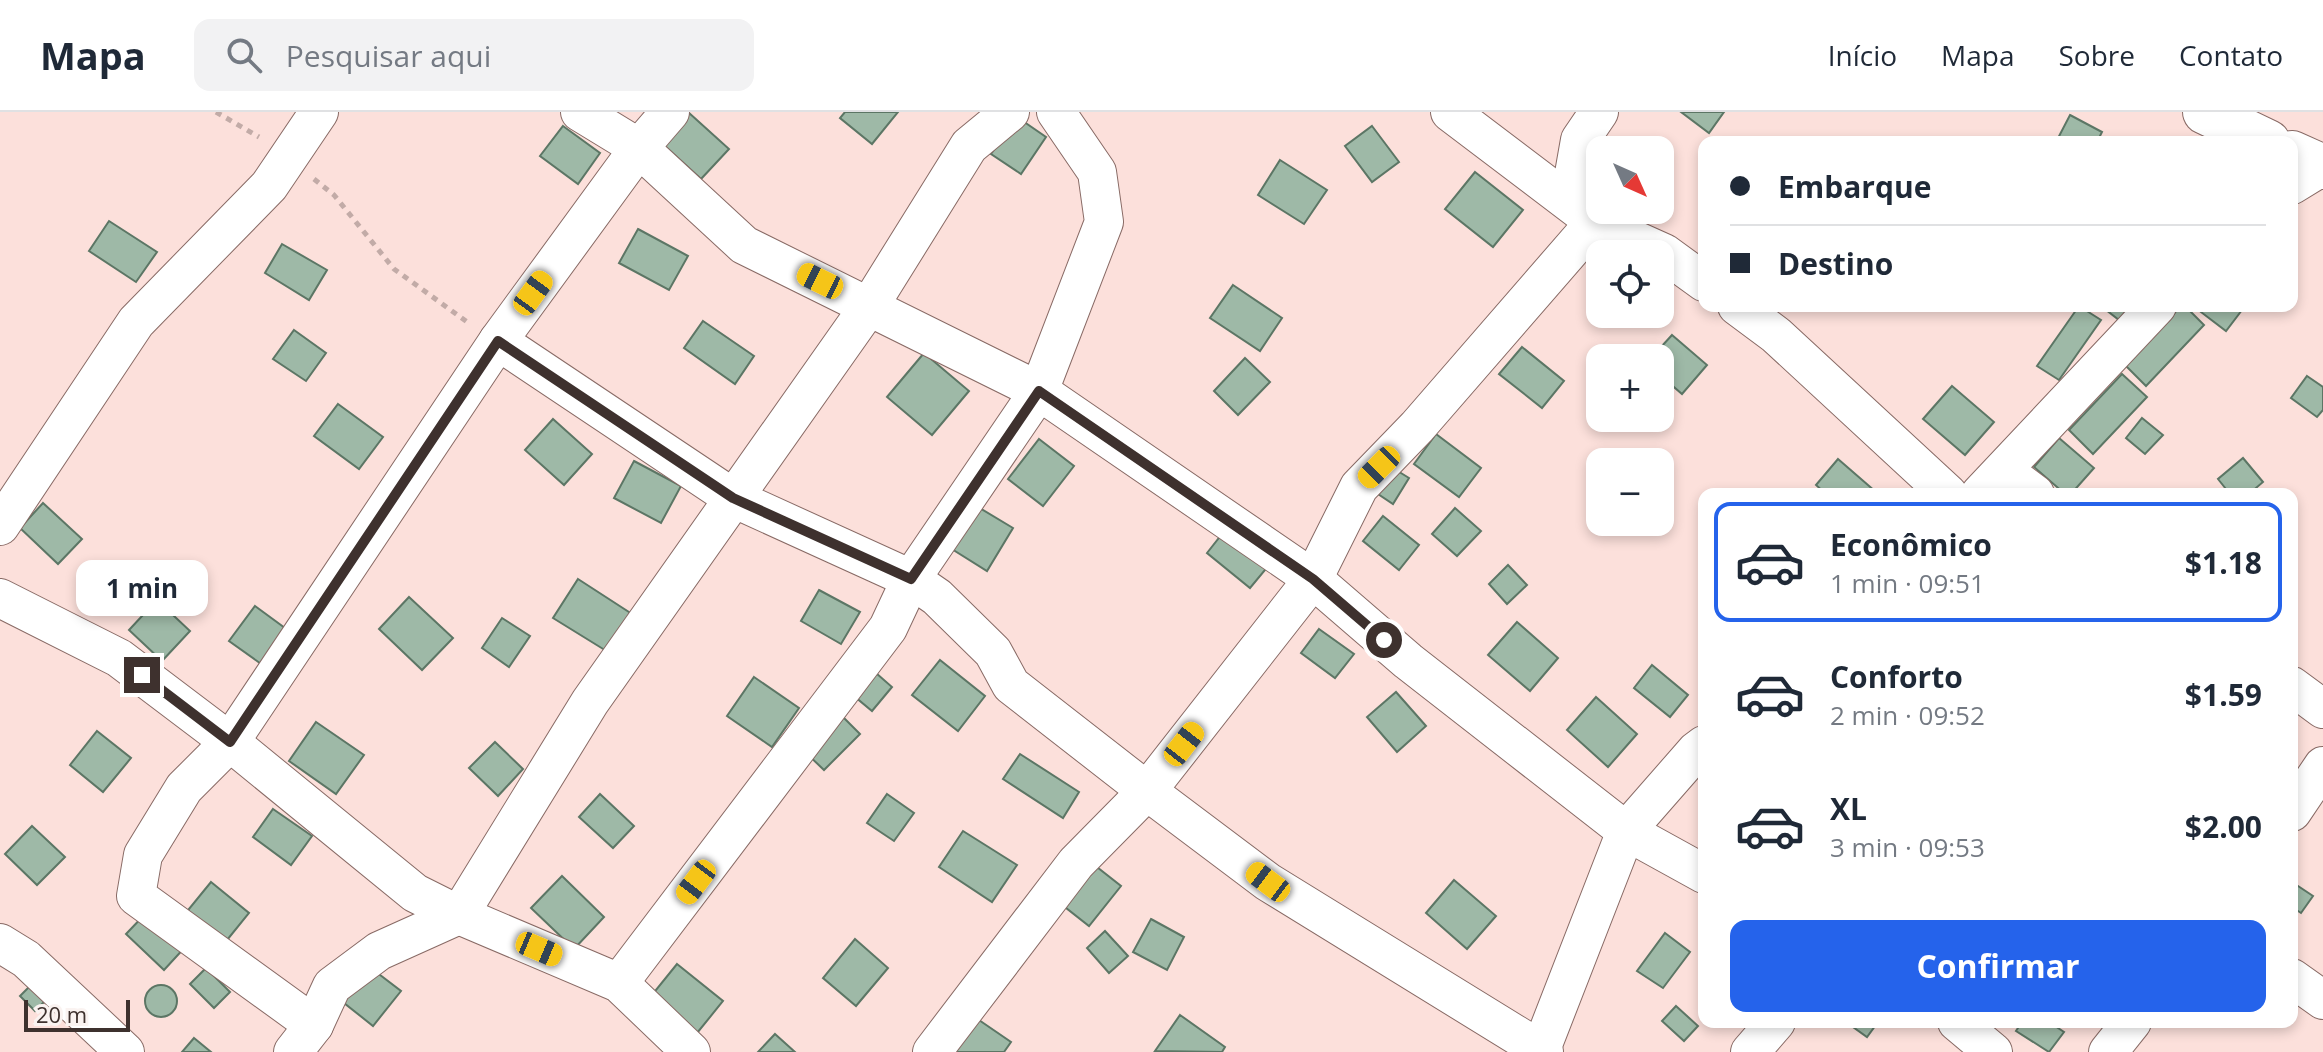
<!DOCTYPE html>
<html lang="pt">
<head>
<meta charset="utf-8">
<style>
	body { margin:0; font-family:"Open Sans",sans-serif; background:#f2f2f3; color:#1f2937; height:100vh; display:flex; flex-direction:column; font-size:30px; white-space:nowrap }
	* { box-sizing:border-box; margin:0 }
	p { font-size:26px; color:#747a83 }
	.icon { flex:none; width:44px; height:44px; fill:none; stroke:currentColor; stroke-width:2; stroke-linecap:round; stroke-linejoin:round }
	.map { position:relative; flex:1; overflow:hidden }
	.sheet { position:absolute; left:1698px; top:376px; width:600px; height:540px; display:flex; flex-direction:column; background:#fff; border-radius:16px; box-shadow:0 4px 12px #0003 }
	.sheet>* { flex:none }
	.hud { position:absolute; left:1698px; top:24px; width:600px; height:176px; border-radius:16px; box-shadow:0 4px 12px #0003; display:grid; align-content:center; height:176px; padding:0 32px; background:#fff }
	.needle { width:52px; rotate:135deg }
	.fabs { position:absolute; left:1586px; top:24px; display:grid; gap:16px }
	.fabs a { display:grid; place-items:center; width:88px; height:88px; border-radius:16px; background:#fff; box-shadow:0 4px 12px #0003; font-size:40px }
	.scale { position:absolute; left:24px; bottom:20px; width:106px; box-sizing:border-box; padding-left:8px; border:4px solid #3e312e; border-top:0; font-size:22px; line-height:28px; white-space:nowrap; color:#3e312e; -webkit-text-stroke:6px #faf3f1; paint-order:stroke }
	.end { position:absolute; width:36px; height:36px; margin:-18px; border:10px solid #3e312e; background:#fff; box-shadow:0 0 0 4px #fff }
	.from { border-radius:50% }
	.bubble { position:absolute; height:56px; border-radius:16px; background:#fff; box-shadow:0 4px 12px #0003; font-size:26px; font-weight:700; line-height:56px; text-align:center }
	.car { position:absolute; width:24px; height:48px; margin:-24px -12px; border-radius:10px; box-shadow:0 0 6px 2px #0007; background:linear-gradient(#f5c518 24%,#345 0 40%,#f5c518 0 76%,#345 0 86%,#f5c518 0) }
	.hud b { display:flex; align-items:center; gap:28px; height:76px; font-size:30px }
	.hud b+b { border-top:2px solid #e0e1e3 }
	.hud i { width:20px; height:20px; background:#1f2937 }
	ul { padding:14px 0 0; list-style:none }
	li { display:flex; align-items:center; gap:24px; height:120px; margin:0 16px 12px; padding:0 16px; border:4px solid transparent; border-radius:16px }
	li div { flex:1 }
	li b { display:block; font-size:30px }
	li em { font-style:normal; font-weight:700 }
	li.selected { border-color:#2563eb }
	li>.icon { width:72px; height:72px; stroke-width:1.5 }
	.primary-button { display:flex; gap:16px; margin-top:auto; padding:16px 32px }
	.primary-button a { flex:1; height:92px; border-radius:16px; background:#2563eb; color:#fff; font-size:32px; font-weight:700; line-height:92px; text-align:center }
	header { display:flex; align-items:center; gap:48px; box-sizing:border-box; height:112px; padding:0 40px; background:#fff; border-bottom:2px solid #e0e1e3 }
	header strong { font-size:38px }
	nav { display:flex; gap:44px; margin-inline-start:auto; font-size:28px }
	.search { width:560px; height:72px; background:#f2f2f3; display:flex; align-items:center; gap:20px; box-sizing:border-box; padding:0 28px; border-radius:16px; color:#747a83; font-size:30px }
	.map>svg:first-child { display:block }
	.building { fill:#9eb9a7; stroke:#5c7665; stroke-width:2 }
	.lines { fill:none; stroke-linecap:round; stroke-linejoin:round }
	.minor-casing { stroke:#886a65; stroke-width:40 }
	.secondary-casing { stroke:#886a65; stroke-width:46 }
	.path { stroke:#c2aba7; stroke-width:5; stroke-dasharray:6 6; stroke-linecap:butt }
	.minor { stroke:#fff; stroke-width:38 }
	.secondary { stroke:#fff; stroke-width:44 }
	.route { stroke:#3e312e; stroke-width:10 }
</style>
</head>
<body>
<header>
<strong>Mapa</strong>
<div class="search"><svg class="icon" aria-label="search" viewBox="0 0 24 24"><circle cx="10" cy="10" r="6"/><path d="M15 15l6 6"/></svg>Pesquisar aqui</div>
<nav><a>Início</a><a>Mapa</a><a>Sobre</a><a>Contato</a></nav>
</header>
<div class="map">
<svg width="2323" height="940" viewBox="0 0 2323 940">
	<rect width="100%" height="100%" fill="#fce0db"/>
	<g class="building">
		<path d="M682,0H688L729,37L701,67L657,27Z"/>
		<path d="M845,0H898L872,32L840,6Z"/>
		<path d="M1681,0H1724L1709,21Z"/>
		<path d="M2070,3L2102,20L2097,30H2056Z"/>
		<path d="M1017,5L1046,25L1021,62L991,42Z"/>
		<path d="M563,14L600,41L578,72L540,44Z"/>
		<path d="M1372,14L1399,50L1372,70L1345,34Z"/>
		<path d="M1280,48L1327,78L1304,112L1258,83Z"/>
		<path d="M1475,60L1523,98L1493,135L1445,97Z"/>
		<path d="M109,109L157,140L136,170L89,139Z"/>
		<path d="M638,117L688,144L669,178L619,151Z"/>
		<path d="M282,132L327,158L309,188L265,161Z"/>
		<path d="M1233,173L1282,206L1260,239L1210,206Z"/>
		<path d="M2079,194L2101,208L2059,268L2037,254Z"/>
		<path d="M2101,194H2130L2119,208Z"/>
		<path d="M2181,194H2185L2204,213L2146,274L2125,253Z"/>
		<path d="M2200,194H2237L2242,198L2226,219L2197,197Z"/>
		<path d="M703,209L754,244L735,272L684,236Z"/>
		<path d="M294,218L326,241L306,269L273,247Z"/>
		<path d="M1672,223L1707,253L1682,282L1660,263V246H1651Z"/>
		<path d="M1522,235L1564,269L1542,296L1499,262Z"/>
		<path d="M924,241L969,279L932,323L887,285Z"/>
		<path d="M1245,246L1270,270L1238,303L1214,279Z"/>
		<path d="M2122,262L2147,285L2093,342L2069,318Z"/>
		<path d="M2307,264L2323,275V298L2317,305L2291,286Z"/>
		<path d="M1952,274L1994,310L1965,343L1923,307Z"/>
		<path d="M338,292L383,325L359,357L314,324Z"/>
		<path d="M2142,306L2163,323L2145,342L2126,326Z"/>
		<path d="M553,307L592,342L564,373L525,338Z"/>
		<path d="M1436,322L1481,356L1459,385L1414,352Z"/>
		<path d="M2059,326L2094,356L2071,382H2065L2034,355Z"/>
		<path d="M1039,327L1074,354L1043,394L1008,367Z"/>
		<path d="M2243,346L2263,370L2249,382H2230L2218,367Z"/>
		<path d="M1838,347L1876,380L1875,382H1826L1816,373Z"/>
		<path d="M634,349L681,374L661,411L614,386Z"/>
		<path d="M1388,353L1409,366L1393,392L1372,378Z"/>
		<path d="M43,391L82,427L58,452L20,416Z"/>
		<path d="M973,392L1013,416L987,459L947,434Z"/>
		<path d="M1455,396L1481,419L1457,444L1432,422Z"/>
		<path d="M1383,404L1419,433L1399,458L1363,429Z"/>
		<path d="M1226,417L1270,452L1250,476L1207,441Z"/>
		<path d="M1508,453L1527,473L1507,492L1489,472Z"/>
		<path d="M578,467L632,502L608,540L553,506Z"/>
		<path d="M819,478L860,500L841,532L801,509Z"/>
		<path d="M409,485L453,526L422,558L379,517Z"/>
		<path d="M157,488L190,519L162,549L129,518Z"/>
		<path d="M255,494L289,519L264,554L229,529Z"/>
		<path d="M502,506L530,524L509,555L482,536Z"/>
		<path d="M1517,510L1558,546L1530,579L1488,543Z"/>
		<path d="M1319,517L1354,542L1335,566L1301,541Z"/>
		<path d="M940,548L985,584L958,619L912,583Z"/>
		<path d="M1652,553L1688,583L1670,605L1634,576Z"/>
		<path d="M868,554L892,575L872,599L848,579Z"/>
		<path d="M754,565L799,596L772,635L727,604Z"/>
		<path d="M1396,580L1426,614L1397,640L1367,605Z"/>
		<path d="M1596,585L1637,622L1608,655L1567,618Z"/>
		<path d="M840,602L860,622L824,658L803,638Z"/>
		<path d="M316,610L364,643L336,682L289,649Z"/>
		<path d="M97,619L131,646L103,680L70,653Z"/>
		<path d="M495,630L523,657L498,684L469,656Z"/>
		<path d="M1020,642L1079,680L1063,706L1003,667Z"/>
		<path d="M600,682L634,714L613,736L579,705Z"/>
		<path d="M887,682L914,701L894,729L867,711Z"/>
		<path d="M273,697L312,724L291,753L253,725Z"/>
		<path d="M32,714L65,745L37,773L5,742Z"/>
		<path d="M963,719L1017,753L992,790L939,755Z"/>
		<path d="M1088,748L1121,774L1089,814L1056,788Z"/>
		<path d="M562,764L604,805L574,837L531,796Z"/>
		<path d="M1454,768L1496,804L1467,837L1426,801Z"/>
		<path d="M211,770L249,801L223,833L184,803Z"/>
		<path d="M2292,770L2313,784L2301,801L2292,795Z"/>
		<path d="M149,798L187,833L164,858L126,822Z"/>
		<path d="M1151,807L1184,825L1167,858L1133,840Z"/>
		<path d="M1105,819L1128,844L1109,861L1087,836Z"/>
		<path d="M1665,821L1690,840L1663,876L1637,859Z"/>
		<path d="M855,827L888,856L856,894L823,866Z"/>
		<path d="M677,852L723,889L693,926L647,889Z"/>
		<path d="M367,853L401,879L373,914L339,887Z"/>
		<path d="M206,856L230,880L214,896L190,872Z"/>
		<path d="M36,868L51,883L35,899L20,884Z"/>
		<circle cx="161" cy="889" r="16"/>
		<path d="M1676,894L1698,914L1684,929L1662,909Z"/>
		<path d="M1180,903L1225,935L1222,940L1155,939Z"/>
		<path d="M976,906L1011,930L1004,940H953Z"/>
		<path d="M1846,910H1878L1867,925Z"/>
		<path d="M2022,910H2049L2064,920L2049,940L2016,919Z"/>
		<path d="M775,922L795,940H758Z"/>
		<path d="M194,926L211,940H182Z"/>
	</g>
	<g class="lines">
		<defs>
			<g id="minor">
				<path d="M580,0L639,36L744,133L1039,279L1313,467L1408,549L1626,719L1704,762"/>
				<path d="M1450,0L1595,110L1664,141L1704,170"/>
				<path d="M2292,73L2323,54"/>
				<path d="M1737,194L1776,223L1948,382"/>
				<path d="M498,229L733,386L911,467L937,485L993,540L1011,573L1147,679L1268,770L1544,940"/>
				<path d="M2004,359L2035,382"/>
				<path d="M1980,382L2157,194"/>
				<path d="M0,414L136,210L269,74L319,0"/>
				<path d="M0,486L119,546L230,630L415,781L459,803L619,871L691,940"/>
				<path d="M2292,574L2323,597"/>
				<path d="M2292,700L2323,654"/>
				<path d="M0,831L26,847L125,940"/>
				<path d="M2292,866L2323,888"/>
				<path d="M619,871L888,516L911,467L1039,279L1104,110L1097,60L1056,0"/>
				<path d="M1957,910L1993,940"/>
				<path d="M314,913L136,784L143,743L184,676L230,630L498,229L639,36L670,0"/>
				<path d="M293,940L314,913L332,874L379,839L459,803L590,590L870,193L969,34L1010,0"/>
				<path d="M932,940L1076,751L1147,679L1313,467L1359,375L1417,315L1595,110L1574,62L1580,28L1599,0"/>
				<path d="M1540,940L1626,719L1696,639L1704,633"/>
				<path d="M1750,940L1776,910"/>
				<path d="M2108,940L2132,910"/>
			</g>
			<g id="secondary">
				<path d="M2205,0L2268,30"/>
				<path d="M2292,41L2323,55"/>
			</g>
		</defs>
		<use href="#minor" class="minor-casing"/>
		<use href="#secondary" class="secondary-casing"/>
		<g class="path">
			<path d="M216,0L259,25"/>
			<path d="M314,67L334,83L394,157L470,212"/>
		</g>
		<use href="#minor" class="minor"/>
		<use href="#secondary" class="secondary"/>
	</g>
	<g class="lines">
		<path class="route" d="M142,563L230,630L498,229L733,386L911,467L1039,279L1313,467L1384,528"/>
	</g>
</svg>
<div class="fabs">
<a><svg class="needle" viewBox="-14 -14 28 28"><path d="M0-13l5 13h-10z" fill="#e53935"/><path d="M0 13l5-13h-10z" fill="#747a83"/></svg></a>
<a><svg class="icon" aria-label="locate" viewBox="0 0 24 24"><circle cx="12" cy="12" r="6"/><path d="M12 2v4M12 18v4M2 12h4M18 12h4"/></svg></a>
<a>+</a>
<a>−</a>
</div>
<div class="scale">20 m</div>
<i class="end from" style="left:1384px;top:528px"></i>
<i class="end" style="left:142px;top:563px"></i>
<div class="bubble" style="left:76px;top:448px;width:132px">1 min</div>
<i class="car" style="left:820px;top:169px;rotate:296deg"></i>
<i class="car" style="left:533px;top:181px;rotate:36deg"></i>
<i class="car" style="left:1379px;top:355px;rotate:225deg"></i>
<i class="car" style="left:1184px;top:632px;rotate:38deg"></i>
<i class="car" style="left:696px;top:770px;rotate:217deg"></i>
<i class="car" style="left:1268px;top:770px;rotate:307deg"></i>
<i class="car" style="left:539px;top:837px;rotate:113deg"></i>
<div class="hud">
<b><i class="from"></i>Embarque</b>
<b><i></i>Destino</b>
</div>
<section class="sheet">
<ul>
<li class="selected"><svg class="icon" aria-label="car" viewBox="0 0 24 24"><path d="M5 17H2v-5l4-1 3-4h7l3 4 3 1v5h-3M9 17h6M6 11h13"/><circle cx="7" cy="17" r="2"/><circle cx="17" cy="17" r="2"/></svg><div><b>Econômico</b><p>1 min · 09:51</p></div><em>$1.18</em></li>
<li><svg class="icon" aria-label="car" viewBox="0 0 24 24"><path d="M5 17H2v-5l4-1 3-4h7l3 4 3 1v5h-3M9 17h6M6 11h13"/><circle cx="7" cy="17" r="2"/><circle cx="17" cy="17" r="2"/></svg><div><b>Conforto</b><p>2 min · 09:52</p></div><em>$1.59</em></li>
<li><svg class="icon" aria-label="car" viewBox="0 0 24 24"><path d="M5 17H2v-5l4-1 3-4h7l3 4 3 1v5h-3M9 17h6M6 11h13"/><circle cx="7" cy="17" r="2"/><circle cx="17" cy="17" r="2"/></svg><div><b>XL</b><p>3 min · 09:53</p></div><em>$2.00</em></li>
</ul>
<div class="primary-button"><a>Confirmar</a></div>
</section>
</div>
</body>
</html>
